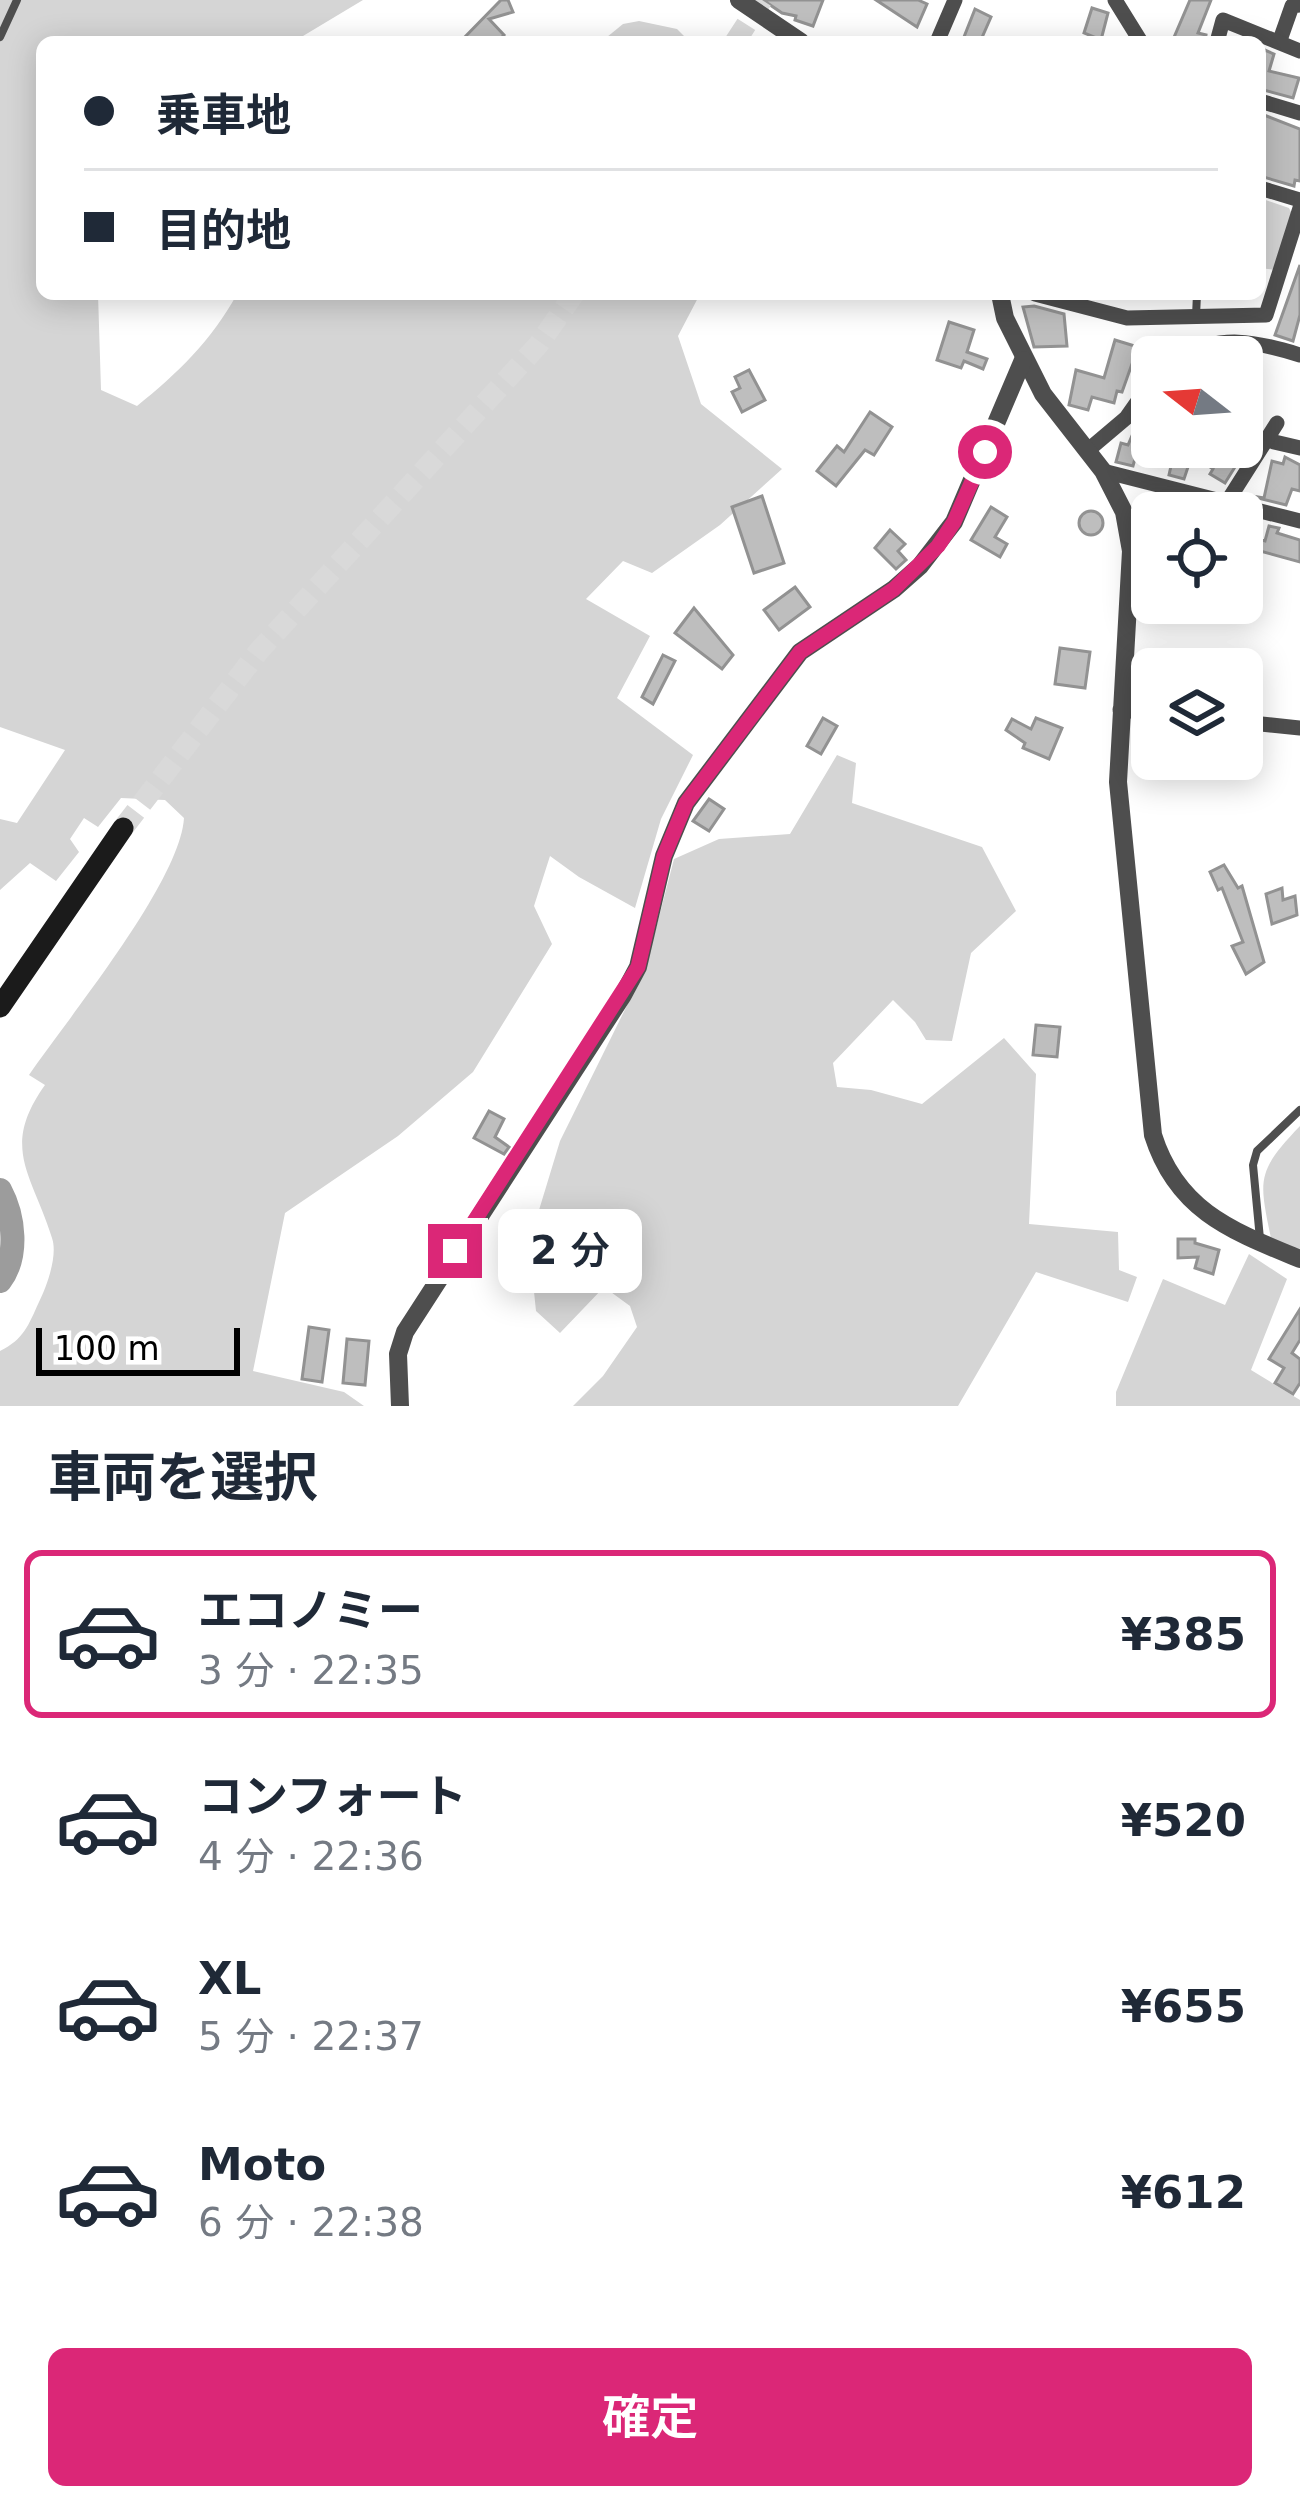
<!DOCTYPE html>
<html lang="ja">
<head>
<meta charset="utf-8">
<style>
	body { margin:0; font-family:"DejaVu Sans","Noto Sans JP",sans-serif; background:#f6f6f7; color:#1f2937; height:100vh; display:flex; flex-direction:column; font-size:45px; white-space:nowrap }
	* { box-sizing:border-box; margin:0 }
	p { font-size:39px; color:#747a83 }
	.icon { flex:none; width:66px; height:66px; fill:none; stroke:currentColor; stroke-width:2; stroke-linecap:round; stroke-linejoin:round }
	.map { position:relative; height:1406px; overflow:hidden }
	.drawer { display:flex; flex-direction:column; background:#fff; flex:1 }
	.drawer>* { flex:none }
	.guide { position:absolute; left:36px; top:36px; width:1230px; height:264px; border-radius:18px; box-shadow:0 6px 30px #0003; display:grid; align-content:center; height:264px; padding:0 48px; background:#fff }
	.needle { width:78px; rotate:287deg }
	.tools { position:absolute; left:1131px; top:336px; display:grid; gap:24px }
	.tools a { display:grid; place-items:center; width:132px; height:132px; border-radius:18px; background:#fff; box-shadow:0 6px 30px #0003; font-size:60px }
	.scale { position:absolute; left:36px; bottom:30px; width:204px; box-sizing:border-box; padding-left:12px; border:6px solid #000; border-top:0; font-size:33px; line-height:42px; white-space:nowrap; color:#000; -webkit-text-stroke:9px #fff; paint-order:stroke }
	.end { position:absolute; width:54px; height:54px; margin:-27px; border:15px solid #db2777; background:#fff; box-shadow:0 0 0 6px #fff }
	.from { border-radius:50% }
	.bubble { position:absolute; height:84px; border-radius:18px; background:#fff; box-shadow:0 6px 30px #0003; font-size:39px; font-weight:600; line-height:84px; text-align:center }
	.guide b { display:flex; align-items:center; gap:42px; height:114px; font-size:45px }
	.guide b+b { border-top:3px solid #e0e1e3 }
	.guide i { width:30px; height:30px; background:#1f2937 }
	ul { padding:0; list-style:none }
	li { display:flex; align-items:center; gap:36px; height:168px; margin:0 24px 18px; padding:0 24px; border:6px solid transparent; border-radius:18px }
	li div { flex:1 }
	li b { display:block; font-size:45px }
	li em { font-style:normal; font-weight:600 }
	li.on { border-color:#db2777 }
	li>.icon { width:108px; height:108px; stroke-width:1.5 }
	h2 { padding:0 48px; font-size:54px; line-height:144px }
	.cta { display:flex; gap:24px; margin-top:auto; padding:24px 48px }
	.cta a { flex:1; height:138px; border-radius:18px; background:#db2777; color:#fff; font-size:48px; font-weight:600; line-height:138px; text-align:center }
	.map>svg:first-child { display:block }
	.green { fill:#d5d5d5 }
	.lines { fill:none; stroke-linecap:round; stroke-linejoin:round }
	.river { stroke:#9c9c9c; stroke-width:24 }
	.building { fill:#bebebe; stroke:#929292; stroke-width:3 }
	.secondary-tunnel { stroke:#d9d9d9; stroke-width:21; stroke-dasharray:21 10; stroke-linecap:butt }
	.service { stroke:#4e4e4e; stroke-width:8 }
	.minor { stroke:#4e4e4e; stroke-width:15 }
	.tertiary { stroke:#4e4e4e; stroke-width:18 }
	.secondary { stroke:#1b1b1b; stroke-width:21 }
	.route { stroke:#db2777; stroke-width:15 }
</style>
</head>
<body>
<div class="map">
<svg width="1300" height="1406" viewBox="0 0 1300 1406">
	<rect width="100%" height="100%" fill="#fff"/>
	<g class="green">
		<path d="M0,0H363L293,42H42V294H98L101,390L137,406C178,373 211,341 237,294H700L678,336L701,404L782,469L720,525L652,573L623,561L586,599L650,636L617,698L693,755L661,819L635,908L579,877L550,856L534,906L552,944L473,1072L398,1136L285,1213L253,1371L344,1392L364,1406H0V1351C24,1339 28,1326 39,1302C47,1286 58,1255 52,1238C32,1174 0,1148 45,1085L29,1075C69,1017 180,882 184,818L165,800L121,798L98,827L84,818L70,839L79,852L56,881L30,863L0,890V819L17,823L65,750L0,727Z"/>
		<path d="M639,21L677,29L690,42H601L623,24Z"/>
		<path d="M1260,198L1289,208L1293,216L1276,270L1260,268Z"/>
		<path d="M837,755L856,763L852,803L982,847L1016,911L971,953L952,1041L926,1040L915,1022L893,1000L833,1063L837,1087L871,1090L922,1104L1004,1038L1036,1074L1029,1224L1118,1232L1119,1270L1137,1277L1128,1302L1036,1272L958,1406H573L603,1376L637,1327L630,1306L604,1287L560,1333L536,1311L529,1243L560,1141L646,967L674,859L719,839L790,834Z"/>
		<path d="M1300,1126V1254L1272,1243C1259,1180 1255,1173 1300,1126Z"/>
		<path d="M1249,1254L1287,1279L1251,1370L1300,1400V1406H1116V1392L1163,1279L1225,1305Z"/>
	</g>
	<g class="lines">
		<path class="river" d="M0,1190C14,1216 19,1256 0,1281"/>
	</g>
	<g class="building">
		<path d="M501,0H508L513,12L489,19L504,35L497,42H460Z"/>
		<path d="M763,0H823L813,26L795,20L796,16L782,13Z"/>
		<path d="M876,0H918L927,4L917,27Z"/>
		<path d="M1190,0H1211L1198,33L1206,35L1205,42H1172Z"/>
		<path d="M1092,8L1108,13L1101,40L1084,33Z"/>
		<path d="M975,9L991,17L980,42H962Z"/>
		<path d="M1260,48L1274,54L1269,71L1299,78L1293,98L1260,89Z"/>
		<path d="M1264,115L1300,129V181L1295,180L1294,186L1260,176Z"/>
		<path d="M1300,265V315L1293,341L1275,335Z"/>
		<path d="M1034,306L1064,314L1067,346L1034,347L1023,307Z"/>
		<path d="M949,322L974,330L967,352L987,359L983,369L964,361L961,368L937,360Z"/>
		<path d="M1115,340L1138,347L1122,392L1117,391L1114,403L1092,397L1088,410L1069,405L1076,370L1104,378Z"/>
		<path d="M749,370L765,400L742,412L732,392L740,388L735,377Z"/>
		<path d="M870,412L892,427L874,455L865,450L836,486L817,471L837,446L844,452Z"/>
		<path d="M1137,424L1152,428V447H1234L1225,460L1235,467L1225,483L1210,474L1213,469L1192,455L1184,479L1169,475L1171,466L1136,455L1133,466L1116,462L1121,443L1128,445Z"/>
		<path d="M1285,457L1300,465V491L1292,489L1286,505L1246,495L1264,498L1272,461L1283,464Z"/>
		<path d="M762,496L784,563L754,573L732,507Z"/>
		<path d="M991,507L1007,517L995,537L1007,544L1000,557L971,540Z"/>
		<circle cx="1091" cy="523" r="12"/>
		<path d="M1269,526L1279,528L1277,533L1300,540V562L1242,546V535L1265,541Z"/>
		<path d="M890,530L905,544L898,551L906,560L896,569L875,548Z"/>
		<path d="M795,587L810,607L779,630L764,610Z"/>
		<path d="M694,608L733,655L722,669L675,633Z"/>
		<path d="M1060,648L1090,652L1085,688L1055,684Z"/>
		<path d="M663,655L675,661L653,704L642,697Z"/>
		<path d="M823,718L837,726L821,754L807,746Z"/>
		<path d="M1036,718L1062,728L1049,759L1023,748L1025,743L1006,730L1012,719L1031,729Z"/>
		<path d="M709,799L724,809L709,831L693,821Z"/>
		<path d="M1224,865L1238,888L1242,886L1264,962L1246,974L1232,946L1243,942L1222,888L1218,890L1210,872Z"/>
		<path d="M1282,888L1283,900L1295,896L1297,915L1272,924L1266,894Z"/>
		<path d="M1036,1025L1060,1027L1057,1057L1033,1055Z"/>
		<path d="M489,1111L504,1119L495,1137L509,1147L504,1154L474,1138Z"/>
		<path d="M1178,1239H1195V1243L1219,1250L1213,1274L1195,1268L1198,1257L1178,1258Z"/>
		<path d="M1300,1309V1340L1292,1353L1300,1359V1383L1293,1394L1275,1383L1284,1368L1269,1359Z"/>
		<path d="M309,1327L329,1330L322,1382L302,1379Z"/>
		<path d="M347,1339L369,1341L365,1385L343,1383Z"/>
	</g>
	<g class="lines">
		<g class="secondary-tunnel">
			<path d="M735,42L762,0"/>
			<path d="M123,828L258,652L539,344L574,294"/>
		</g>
		<g class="service">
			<path d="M0,37L17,0"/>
			<path d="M1196,316L1197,294"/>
			<path d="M1260,1239L1253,1165L1257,1151L1300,1110"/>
		</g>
		<g class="minor">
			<path d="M1115,0L1141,42"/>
			<path d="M1280,40L1292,6L1300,5"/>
			<path d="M937,42L955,0"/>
			<path d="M1217,42L1223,20L1300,51"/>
			<path d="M1260,101L1300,113"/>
			<path d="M1260,188L1300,200"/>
			<path d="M1035,294L1127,318L1266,315L1300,208"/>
			<path d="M1177,357C1221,334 1255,341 1300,355"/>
			<path d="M1266,440L1300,448"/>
			<path d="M1087,451L1126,418L1152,381"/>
			<path d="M1103,471L1300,521"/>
			<path d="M1227,502L1277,423"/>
			<path d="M1120,710L1152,713"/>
			<path d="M1242,722L1300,728"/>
		</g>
		<g class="tertiary">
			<path d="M739,0L801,42"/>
			<path d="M1000,294L1005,318L1043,394L1103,471L1124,512L1131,551L1118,782L1153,1135C1177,1211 1232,1231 1300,1259"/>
			<path d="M400,1406L398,1354L405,1332L623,995L638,967L664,856L686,803L800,652L894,589L920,566L954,522L1023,360"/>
		</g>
		<path class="secondary" d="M0,1007L123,828"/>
	</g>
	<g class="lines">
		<path class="route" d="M455,1251L638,967L664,856L686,803L800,652L894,589L938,546L954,522L985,452"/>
	</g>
</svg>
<div class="tools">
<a><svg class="needle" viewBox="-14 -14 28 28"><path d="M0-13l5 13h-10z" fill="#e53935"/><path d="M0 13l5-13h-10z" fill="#747a83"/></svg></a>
<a><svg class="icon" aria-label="locate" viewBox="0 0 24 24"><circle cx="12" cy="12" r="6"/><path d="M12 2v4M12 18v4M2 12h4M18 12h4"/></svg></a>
<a><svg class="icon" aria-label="layers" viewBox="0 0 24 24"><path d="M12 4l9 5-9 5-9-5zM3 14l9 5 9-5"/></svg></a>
</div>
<div class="scale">100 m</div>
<i class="end from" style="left:985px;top:452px"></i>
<i class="end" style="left:455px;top:1251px"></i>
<div class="bubble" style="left:498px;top:1209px;width:144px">2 分</div>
<div class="guide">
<b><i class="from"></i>乗車地</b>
<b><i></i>目的地</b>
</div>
</div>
<section class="drawer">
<h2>車両を選択</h2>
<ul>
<li class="on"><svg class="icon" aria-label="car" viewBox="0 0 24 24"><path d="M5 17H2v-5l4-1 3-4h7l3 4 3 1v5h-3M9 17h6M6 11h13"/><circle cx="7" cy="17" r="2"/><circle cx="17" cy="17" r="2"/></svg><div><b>エコノミー</b><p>3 分 · 22:35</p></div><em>¥385</em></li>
<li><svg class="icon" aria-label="car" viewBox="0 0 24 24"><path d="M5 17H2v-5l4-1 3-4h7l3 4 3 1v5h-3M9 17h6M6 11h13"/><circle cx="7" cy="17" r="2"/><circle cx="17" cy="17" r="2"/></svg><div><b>コンフォート</b><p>4 分 · 22:36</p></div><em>¥520</em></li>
<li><svg class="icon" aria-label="car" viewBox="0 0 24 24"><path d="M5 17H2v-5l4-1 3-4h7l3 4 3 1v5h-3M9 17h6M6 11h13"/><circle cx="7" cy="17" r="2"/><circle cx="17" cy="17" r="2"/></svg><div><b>XL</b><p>5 分 · 22:37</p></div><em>¥655</em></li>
<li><svg class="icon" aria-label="car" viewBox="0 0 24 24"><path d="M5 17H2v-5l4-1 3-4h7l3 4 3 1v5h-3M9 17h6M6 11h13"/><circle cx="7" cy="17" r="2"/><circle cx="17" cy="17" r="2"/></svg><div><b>Moto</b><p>6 分 · 22:38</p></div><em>¥612</em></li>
</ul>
<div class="cta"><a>確定</a></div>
</section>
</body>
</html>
